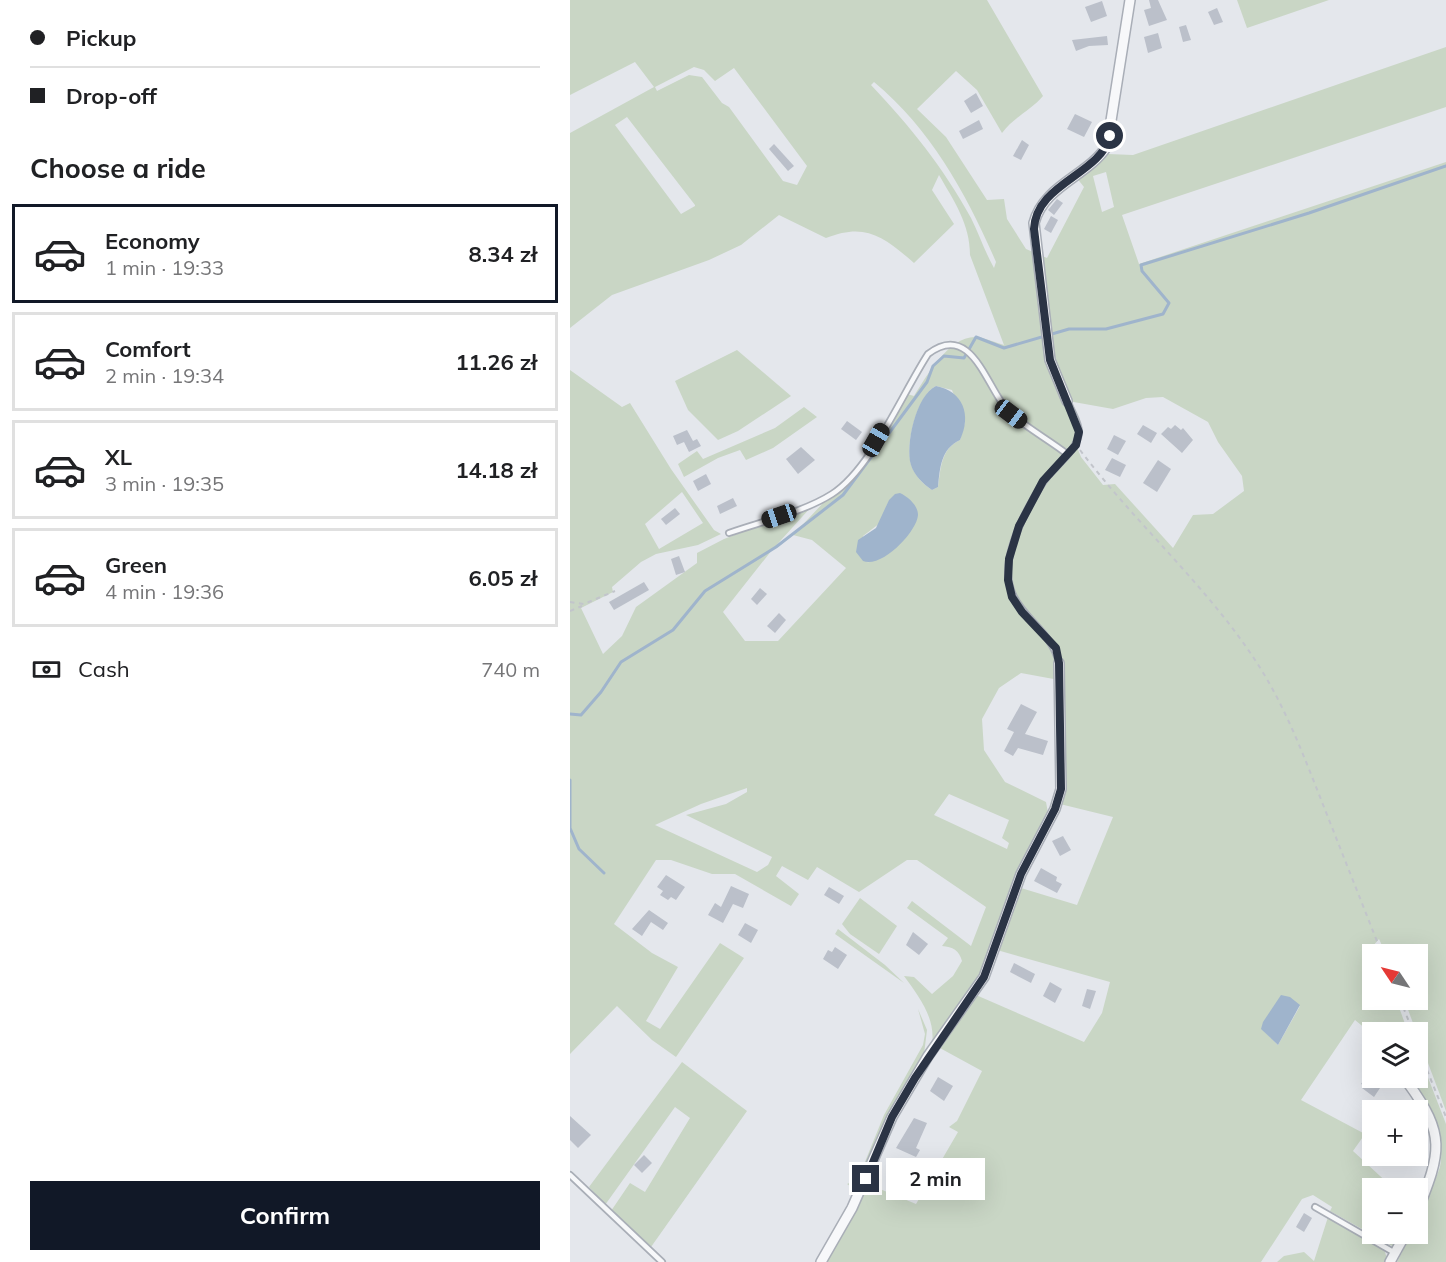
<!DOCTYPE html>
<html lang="en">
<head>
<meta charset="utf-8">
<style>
	body { margin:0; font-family:Mulish,sans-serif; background:#f2f2f2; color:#202124; height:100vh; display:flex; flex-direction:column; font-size:22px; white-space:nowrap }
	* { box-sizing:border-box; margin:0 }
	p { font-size:20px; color:#757577 }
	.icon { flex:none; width:33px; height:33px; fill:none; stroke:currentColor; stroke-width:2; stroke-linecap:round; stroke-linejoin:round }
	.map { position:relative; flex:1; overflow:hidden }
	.panel { display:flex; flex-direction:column; background:#fff; width:570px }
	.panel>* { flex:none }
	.top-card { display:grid; align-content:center; height:132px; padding:0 30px; background:#fff }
	.needle { width:39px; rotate:305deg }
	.controls { position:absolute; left:792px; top:944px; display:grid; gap:12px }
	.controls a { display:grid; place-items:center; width:66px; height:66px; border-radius:0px; background:#fff; box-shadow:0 6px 24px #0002; font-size:30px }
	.end { position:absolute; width:27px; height:27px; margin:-14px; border:8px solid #2b3445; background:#fff; box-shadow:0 0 0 3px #fff }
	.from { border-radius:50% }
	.bubble { position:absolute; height:42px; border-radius:0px; background:#fff; box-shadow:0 6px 24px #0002; font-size:20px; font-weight:700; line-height:42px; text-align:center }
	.car { position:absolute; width:18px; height:36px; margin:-18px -9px; border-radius:8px; box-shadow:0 0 4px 2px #0007; background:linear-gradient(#222 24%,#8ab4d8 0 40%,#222 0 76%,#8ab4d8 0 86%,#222 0) }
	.top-card b { display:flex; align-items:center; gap:21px; height:57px; font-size:22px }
	.top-card b+b { border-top:2px solid #e0e0e0 }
	.top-card i { width:15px; height:15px; background:#202124 }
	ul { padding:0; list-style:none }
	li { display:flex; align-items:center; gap:18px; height:99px; margin:0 12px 9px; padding:0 18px; border:3px solid #e0e0e0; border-radius:0px }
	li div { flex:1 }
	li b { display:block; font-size:22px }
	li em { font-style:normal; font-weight:700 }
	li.on { border-color:#111827 }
	li>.icon { width:54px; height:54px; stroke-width:1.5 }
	h2 { padding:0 30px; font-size:27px; line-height:72px }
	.pay { display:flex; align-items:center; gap:15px; height:66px; padding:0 30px; font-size:22px }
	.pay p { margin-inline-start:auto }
	.action { display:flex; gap:12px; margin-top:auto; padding:12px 30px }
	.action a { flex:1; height:69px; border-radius:0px; background:#111827; color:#fff; font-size:24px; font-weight:700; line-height:69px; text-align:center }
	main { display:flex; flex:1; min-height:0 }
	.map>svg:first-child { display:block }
	.green { fill:#c9d6c5; fill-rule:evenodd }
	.water { fill:#9fb4cc }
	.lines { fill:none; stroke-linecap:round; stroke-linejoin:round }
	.stream { stroke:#9fb4cc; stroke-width:3 }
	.building { fill:#bbc0ca }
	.service-casing { stroke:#a9aeb7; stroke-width:8 }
	.minor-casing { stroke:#a9aeb7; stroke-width:12 }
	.path { stroke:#c2c5cb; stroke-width:2; stroke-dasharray:4.5 4.5; stroke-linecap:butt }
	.service { stroke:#f7f8fa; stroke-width:4.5 }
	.minor { stroke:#f7f8fa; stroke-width:9 }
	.route { stroke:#2b3445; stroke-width:8 }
</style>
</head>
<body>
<main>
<section class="panel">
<div class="top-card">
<b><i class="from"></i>Pickup</b>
<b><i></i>Drop-off</b>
</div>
<h2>Choose a ride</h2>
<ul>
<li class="on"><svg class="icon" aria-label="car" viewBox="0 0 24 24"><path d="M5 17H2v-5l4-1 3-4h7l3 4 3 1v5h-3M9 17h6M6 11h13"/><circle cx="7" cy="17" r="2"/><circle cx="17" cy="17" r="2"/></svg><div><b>Economy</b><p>1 min · 19:33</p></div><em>8.34 zł</em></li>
<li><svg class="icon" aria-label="car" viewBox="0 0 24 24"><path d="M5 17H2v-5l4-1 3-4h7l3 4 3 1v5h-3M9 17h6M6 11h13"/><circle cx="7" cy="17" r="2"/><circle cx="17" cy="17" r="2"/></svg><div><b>Comfort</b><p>2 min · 19:34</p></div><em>11.26 zł</em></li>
<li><svg class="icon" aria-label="car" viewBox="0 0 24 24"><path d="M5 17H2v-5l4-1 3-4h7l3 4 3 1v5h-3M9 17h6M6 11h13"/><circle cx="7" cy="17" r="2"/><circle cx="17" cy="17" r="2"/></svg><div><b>XL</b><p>3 min · 19:35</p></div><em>14.18 zł</em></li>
<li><svg class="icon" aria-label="car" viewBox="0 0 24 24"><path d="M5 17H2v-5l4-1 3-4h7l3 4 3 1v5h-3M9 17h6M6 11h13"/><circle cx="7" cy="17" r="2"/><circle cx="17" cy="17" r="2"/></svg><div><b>Green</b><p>4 min · 19:36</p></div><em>6.05 zł</em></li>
</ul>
<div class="pay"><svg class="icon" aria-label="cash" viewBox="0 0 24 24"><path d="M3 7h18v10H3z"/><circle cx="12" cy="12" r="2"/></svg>Cash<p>740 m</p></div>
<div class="action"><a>Confirm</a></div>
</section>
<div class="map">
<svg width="876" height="1262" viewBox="0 0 876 1262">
	<rect width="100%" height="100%" fill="#e4e7ec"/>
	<g class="green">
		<path d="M0,0H417L473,96C460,111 444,117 432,133L407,90L386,71L347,109L376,137L417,200L434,199L437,219L456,249L477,258L514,187L506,177L538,154L563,155L876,47V107L552,215L569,264L876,162V1111L834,999H848V954H816L809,939L803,946L807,954H802V999H826L838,1032L802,1034L785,1020L731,1100L795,1134L783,1151L823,1188H802V1233H831L824,1247L760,1211L762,1207L743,1195L732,1199L691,1262H254L298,1184L346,1204L388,1132L379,1127L387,1121L412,1071L368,1047L406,995L514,1042L532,1013L540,982L427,950L451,888L507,905L543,817L490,804L495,786L489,680L451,673L429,688L412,719L414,750L435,782L476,802L478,813L470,833L441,886L410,977L383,1012L361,1049C368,1021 350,998 334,976L344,977L362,994L383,976L392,961C389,950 383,947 372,946L378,938L337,908L342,901L401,946L416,907L347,860H337L289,892L247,867L238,880L212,866L206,876L229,894L221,906L165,874H142L101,860H86L44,924L82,953L108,967L76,1021L90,1029L150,943L174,958L106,1057L82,1040L47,1006L0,1054V370L52,407L60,403L101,469L144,530L151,534L128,545L86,554L71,562L42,587L43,592L11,608L33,654L52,636L66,607L127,563V553L154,539L242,506L202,550L153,612L175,641H208L276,568L242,540L223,535L254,502L268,493L290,472L337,394L344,396C356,377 379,335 407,337C416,338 426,343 434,345L400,255C400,224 384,201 369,175L362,190L384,224L344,263C314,237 296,222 256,238L209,215L171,245L139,260L42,295L0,328V133L84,87L65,62L0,95ZM124,67L134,70L145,81L164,68L237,166L227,185L213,181L159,107L152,103L132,77L119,75L87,91L85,87ZM304,82C361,129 397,195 426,262L424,268C415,252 409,234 401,218C373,167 340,126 301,85ZM57,117L125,205V206L111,214L45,125ZM536,172L544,207L532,212L523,176ZM366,386L382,390L395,422L390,440C371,449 371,467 368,487L362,490C353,484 344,475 341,464C335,445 347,395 366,386ZM593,397L638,422L648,442L672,476L674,491L643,514L623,515L603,548L545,484L533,485L511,457L507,447L509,432L498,401L543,409L576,398ZM112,492L133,523L89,549L75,524ZM319,500L298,563L293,536L310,523ZM177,788V792L156,804L116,815L202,857L198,865L187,872L85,825L131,804ZM379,794L439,820L432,838L439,843L437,849L364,815ZM730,1006L708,1045L692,1029Z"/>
		<path d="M667,0H759L677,28Z"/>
		<path d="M167,350L221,396L168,431L148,440L118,410L105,381Z"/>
		<path d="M234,407L247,417L203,448L176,460L170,450L148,458L114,477L108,464L127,451L133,459L205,428Z"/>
		<path d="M290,898L327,926L309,954L280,934L272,924Z"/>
		<path d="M268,929L315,965L334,983L265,934Z"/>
		<path d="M348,1009L357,1030L354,1054L328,1098L286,1190L277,1184L288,1179L314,1115L353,1045L355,1034Z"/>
		<path d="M112,1062L177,1111L81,1247L41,1211L60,1183L75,1192L120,1118L105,1107L35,1205L19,1187Z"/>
		<path d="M852,1062L876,1124V1262H827L842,1233H848C848,1210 863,1189 870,1167C876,1140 860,1100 842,1081L848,1077Z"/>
		<path d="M758,1217L814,1249L818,1262H707L714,1256L734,1252L744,1261Z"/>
	</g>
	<g class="water">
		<path d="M366,386C393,391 402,415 390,440C371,449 370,467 368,487L362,490C353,484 344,475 341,465C335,445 346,395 366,386Z"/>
		<path d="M330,493C338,497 348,505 348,515C347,532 311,569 293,561L286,552L288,540L306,528L319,500L325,494Z"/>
		<path d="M711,995L720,997L730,1005L708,1045L691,1029L693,1022Z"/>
	</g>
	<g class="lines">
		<g class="stream">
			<path d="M0,714L11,715L31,692L51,662L103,630L135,591L206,547L273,495L357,382L363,366L374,356L394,358L406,337L434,348L499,329H536L593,314L599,303L572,271L571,265L739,213L876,166"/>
			<path d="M0,780V828L9,849L34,873"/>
		</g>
	</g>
	<g class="building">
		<path d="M579,0H588L597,20L579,26L574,10L581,8Z"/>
		<path d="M532,1L537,16L521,22L515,7Z"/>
		<path d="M647,8L653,22L644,25L638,12Z"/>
		<path d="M616,25L621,40L613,42L609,27Z"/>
		<path d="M588,33L592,48L578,53L574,37Z"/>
		<path d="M537,36L538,45L519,46L506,51L502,40Z"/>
		<path d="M406,93L413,106L401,113L394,101Z"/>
		<path d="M505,114L522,122L514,137L497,129Z"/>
		<path d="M409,120L413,129L393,139L389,131Z"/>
		<path d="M452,140L459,145L451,160L443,156Z"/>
		<path d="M204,144L224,166L218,171L199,149Z"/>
		<path d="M487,199L493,203L484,215L478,210Z"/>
		<path d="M481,216L488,220L481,233L474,229Z"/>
		<path d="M277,421L292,432L286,440L271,429Z"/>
		<path d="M573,425L587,433L581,443L567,434Z"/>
		<path d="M605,425L611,430L613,428L623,440L612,453L591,434L598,427L601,429Z"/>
		<path d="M117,430L123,441L127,439L131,446L119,452L114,442L107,445L103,436Z"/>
		<path d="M544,435L556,441L548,455L537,449Z"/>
		<path d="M231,447L245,460L228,474L216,459Z"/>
		<path d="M542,458L556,465L550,477L535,470Z"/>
		<path d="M588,460L601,469L587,492L573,483Z"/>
		<path d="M136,474L141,484L128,491L123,481Z"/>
		<path d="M163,498L167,506L150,514L147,506Z"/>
		<path d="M105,508L110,514L96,525L91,519Z"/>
		<path d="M109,556L115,572L106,575L101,559Z"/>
		<path d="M74,582L79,590L44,610L39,602Z"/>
		<path d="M190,588L197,594L187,605L181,599Z"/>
		<path d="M209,613L216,620L205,633L197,626Z"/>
		<path d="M451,704L467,712L455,734L478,741L473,755L448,748L443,756L434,751L444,732L437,729Z"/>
		<path d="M493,836L501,850L490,856L482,841Z"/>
		<path d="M471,868L487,877L486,881L492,884L487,893L464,881Z"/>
		<path d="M96,875L115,887L106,900L101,897L98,900L90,895L93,891L87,887Z"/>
		<path d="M161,886L179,894L173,908L163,904L153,923L138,915L145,903L151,907Z"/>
		<path d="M259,887L274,896L269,904L254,895Z"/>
		<path d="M79,910L98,923L93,930L81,922L72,936L62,929Z"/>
		<path d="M175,923L188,930L181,943L168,935Z"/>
		<path d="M343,932L358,944L349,955L336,945Z"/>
		<path d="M265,947L277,955L268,969L253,959L258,950L262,952Z"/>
		<path d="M444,963L465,974L461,983L440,972Z"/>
		<path d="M480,982L492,989L485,1003L473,996Z"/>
		<path d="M517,989L526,991L520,1009L512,1006Z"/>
		<path d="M797,1075L812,1085L804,1097L792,1088L794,1085L791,1084Z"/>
		<path d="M368,1077L383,1086L374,1101L360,1091Z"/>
		<path d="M0,1116L21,1135L8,1148L0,1140Z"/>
		<path d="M344,1118L357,1123L346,1148L350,1150L346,1157L326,1148Z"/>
		<path d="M74,1155L82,1163L72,1173L64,1165Z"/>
		<path d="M734,1213L742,1218L734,1232L726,1227Z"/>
	</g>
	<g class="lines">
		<defs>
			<g id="service">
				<path d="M159,533C190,522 234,512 262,494C301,469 332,394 358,354C403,319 418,393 440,413C457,428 479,440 497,454"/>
				<path d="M489,663C479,621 431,613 439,560C444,532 458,507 472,484C482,467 508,452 509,432C509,422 501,411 498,402"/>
				<path d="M0,1175L92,1262"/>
				<path d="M745,1207L825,1253"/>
			</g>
			<g id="minor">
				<path d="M497,401L480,360L464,223C474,185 518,176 537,146L560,0"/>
				<path d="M848,1067L852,1057"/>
				<path d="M841,1077L838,1083C876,1135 871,1152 848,1210"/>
				<path d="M251,1262L282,1208L322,1117L358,1056L414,977L451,874L485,809L491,789L489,663"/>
				<path d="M820,1262L836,1233"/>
			</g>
		</defs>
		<use href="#service" class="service-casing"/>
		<use href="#minor" class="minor-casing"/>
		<g class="path">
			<path d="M510,450C565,523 638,587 687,663C715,706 733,754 752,802C772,853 792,903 812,954"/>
			<path d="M0,602L14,604L45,591"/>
			<path d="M0,611L12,606"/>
			<path d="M830,999L843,1032"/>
			<path d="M857,1070L876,1117"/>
		</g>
		<use href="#service" class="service"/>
		<use href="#minor" class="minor"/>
	</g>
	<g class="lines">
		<path class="route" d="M296,1179L322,1117L345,1078L414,977L451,874L485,809L491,789L489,663L486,648L452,612L442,597L438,580L439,559L449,526L473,481L506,445L509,432L480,360L464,229C466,183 530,175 540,136"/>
	</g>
</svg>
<div class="controls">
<a><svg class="needle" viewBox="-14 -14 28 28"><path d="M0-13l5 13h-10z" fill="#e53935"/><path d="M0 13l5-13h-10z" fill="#757577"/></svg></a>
<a><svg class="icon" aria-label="layers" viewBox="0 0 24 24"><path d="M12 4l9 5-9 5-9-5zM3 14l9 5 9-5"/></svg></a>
<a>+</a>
<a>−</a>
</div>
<i class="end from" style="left:540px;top:136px"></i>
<i class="end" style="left:296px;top:1179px"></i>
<div class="bubble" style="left:316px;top:1158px;width:99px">2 min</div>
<i class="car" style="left:441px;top:414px;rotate:127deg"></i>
<i class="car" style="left:306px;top:440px;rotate:30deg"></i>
<i class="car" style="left:209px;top:516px;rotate:251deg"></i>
</div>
</main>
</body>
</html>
